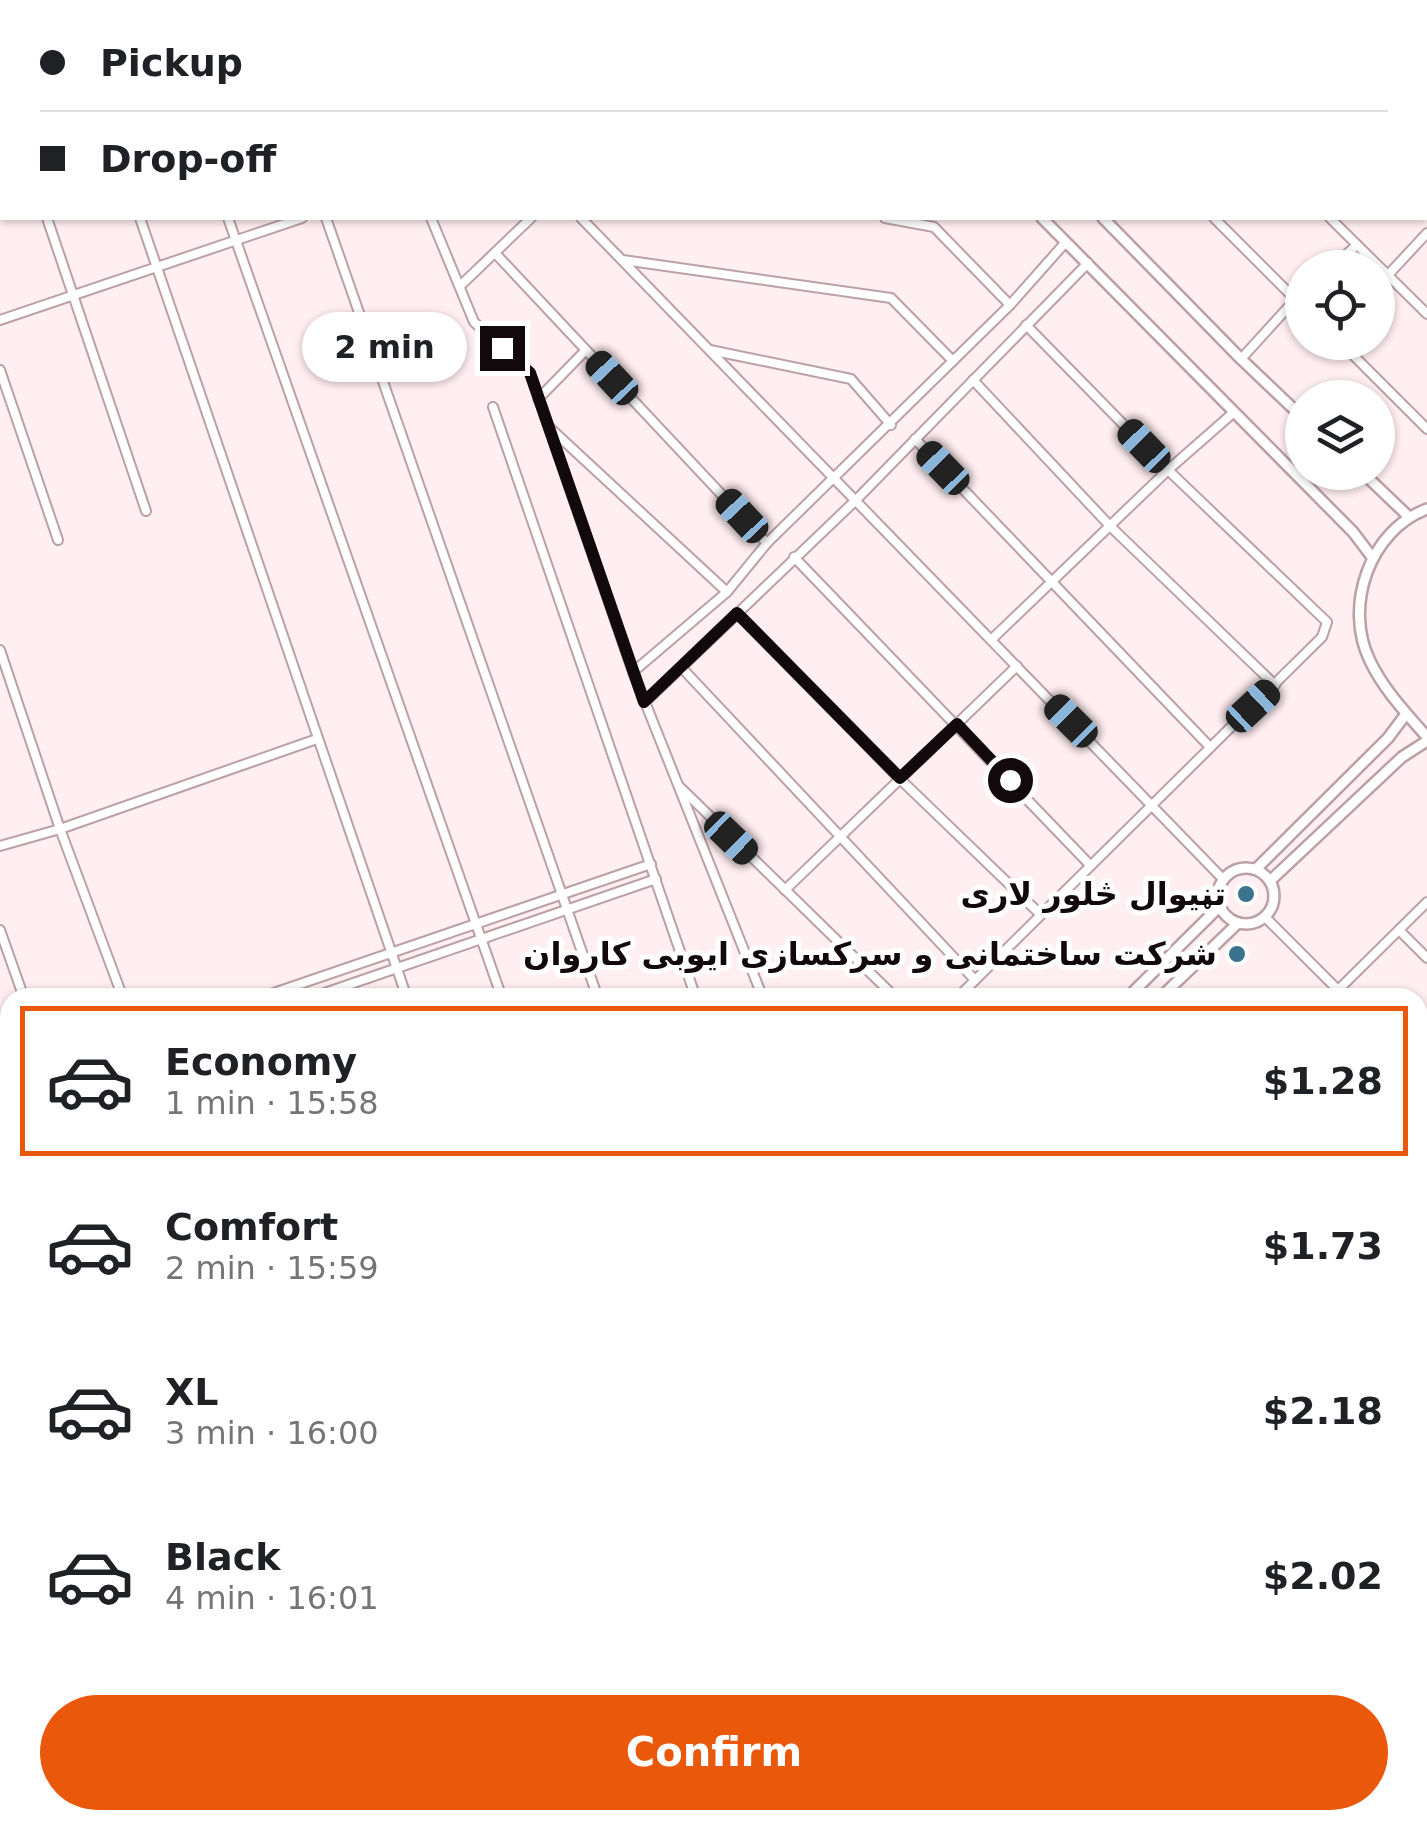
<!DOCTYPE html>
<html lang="en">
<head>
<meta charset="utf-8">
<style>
	body { margin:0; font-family:"DejaVu Sans","Noto Sans Arabic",sans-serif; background:#f6f6f6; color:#202124; height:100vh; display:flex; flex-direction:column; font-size:38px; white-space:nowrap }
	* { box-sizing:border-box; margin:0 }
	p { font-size:32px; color:#757577 }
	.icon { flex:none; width:55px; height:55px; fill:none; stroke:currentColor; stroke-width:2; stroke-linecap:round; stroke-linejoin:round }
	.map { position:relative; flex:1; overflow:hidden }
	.details { position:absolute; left:0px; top:988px; width:1428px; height:842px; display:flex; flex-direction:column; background:#fff; border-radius:30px 30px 0 0; box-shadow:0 2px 8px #0004 }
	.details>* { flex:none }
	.top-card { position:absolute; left:0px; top:0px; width:1428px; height:220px; box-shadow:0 2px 8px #0004; display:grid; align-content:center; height:220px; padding:0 40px; background:#fff }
	.buttons { position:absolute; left:1285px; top:250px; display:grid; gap:20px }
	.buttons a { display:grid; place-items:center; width:110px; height:110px; border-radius:50%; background:#fff; box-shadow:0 2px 8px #0004; font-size:50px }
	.end { position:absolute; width:45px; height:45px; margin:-22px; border:12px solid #11090b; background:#fff; box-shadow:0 0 0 5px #fff }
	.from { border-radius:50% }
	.bubble { position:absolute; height:70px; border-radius:35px; background:#fff; box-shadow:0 2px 8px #0004; font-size:32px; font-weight:800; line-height:70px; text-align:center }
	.car { position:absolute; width:30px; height:60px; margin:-30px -15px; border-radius:12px; box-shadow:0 0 8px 2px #0007; background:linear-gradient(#222 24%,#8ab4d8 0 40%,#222 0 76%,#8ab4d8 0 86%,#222 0) }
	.top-card b { display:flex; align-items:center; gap:35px; height:95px; font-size:38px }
	.top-card b+b { border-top:2px solid #e0e0e0 }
	.top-card i { width:25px; height:25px; background:#202124 }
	ul { padding:18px 0 0; list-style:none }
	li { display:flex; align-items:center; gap:30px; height:150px; margin:0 20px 15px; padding:0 20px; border:5px solid transparent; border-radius:0px }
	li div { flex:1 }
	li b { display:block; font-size:38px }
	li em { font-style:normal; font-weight:800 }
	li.current { border-color:#ea580c }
	li>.icon { width:90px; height:90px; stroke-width:1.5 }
	.primary-button { display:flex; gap:20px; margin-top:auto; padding:20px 40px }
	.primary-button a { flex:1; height:115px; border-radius:60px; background:#ea580c; color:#fff; font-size:40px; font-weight:800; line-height:115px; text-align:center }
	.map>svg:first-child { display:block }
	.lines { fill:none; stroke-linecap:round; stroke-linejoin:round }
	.minor-casing { stroke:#bba1a7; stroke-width:12 }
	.tertiary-casing { stroke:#bba1a7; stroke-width:14 }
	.minor { stroke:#fff; stroke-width:8 }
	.tertiary { stroke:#fff; stroke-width:9 }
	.route { stroke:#11090b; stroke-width:12 }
	.poi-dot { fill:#3b738d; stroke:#fff; stroke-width:4 }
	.labels { text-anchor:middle; stroke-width:10; stroke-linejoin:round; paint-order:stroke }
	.poi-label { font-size:32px; font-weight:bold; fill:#11090b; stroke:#fff; text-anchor:end }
</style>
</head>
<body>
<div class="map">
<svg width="1427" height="1828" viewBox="0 0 1427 1828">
	<rect width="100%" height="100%" fill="#ffeef2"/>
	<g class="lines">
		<defs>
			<g id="minor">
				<path d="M66,0L67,2"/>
				<path d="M154,0V2"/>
				<path d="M255,0L256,2"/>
				<path d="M338,0L339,2"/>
				<path d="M423,0L424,2"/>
				<path d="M506,0L507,2"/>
				<path d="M596,0L597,2"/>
				<path d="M702,0L704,2"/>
				<path d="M1003,0L1006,2"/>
				<path d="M1112,0L1115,2"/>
				<path d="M1223,0L1226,2"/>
				<path d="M1343,0L1346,2"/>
				<path d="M1265,2L1267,0"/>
				<path d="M0,80L2,87"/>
				<path d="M1425,80L1427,82"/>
				<path d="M1425,201L1427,203"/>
				<path d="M47,218L146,511"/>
				<path d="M140,218L407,998"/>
				<path d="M228,218L502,998"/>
				<path d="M326,218L598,998"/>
				<path d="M431,218L474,322L530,373L633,672L763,998"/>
				<path d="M581,218L1223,879"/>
				<path d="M885,218L934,227L1010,305"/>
				<path d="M1214,218L1302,306"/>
				<path d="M1330,218L1427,314"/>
				<path d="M495,253L767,543"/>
				<path d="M623,260L891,298L953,361"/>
				<path d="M1331,268L1357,245"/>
				<path d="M1388,275L1427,233"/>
				<path d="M460,286L531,218"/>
				<path d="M0,320L302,218"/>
				<path d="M1340,342L1427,429"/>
				<path d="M710,350L851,379L891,425"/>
				<path d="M1241,359L1302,292"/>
				<path d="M0,370L58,540"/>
				<path d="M973,380L1110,526L1275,685"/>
				<path d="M538,399L586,350"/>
				<path d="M493,407L696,998"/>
				<path d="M550,428L727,592"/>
				<path d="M915,439L1210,747"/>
				<path d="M794,557L1090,865"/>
				<path d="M737,613L900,779L1040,914"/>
				<path d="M992,639L1168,470L1233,413"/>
				<path d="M0,650L60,829L123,998"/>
				<path d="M681,667L975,980"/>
				<path d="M633,672L727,592L767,543L1010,305L1065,243"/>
				<path d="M645,702L856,500L1088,263"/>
				<path d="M681,788L896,998"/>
				<path d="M0,846L60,829L317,739"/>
				<path d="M785,890L1017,666"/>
				<path d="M1265,917L1346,998"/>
				<path d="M0,930L24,998"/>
				<path d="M1399,930L1427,958"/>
				<path d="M259,998L651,864"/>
				<path d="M310,998L656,879"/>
				<path d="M957,998L1322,637L1327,622L1168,470L1026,325"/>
				<path d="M1330,998L1427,902"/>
				<path d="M1418,1069L1427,1078"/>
				<path d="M0,1086L10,1083"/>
				<path d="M0,1102L10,1099"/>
				<path d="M1418,1186L1427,1197"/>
				<path d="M0,1188L10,1216"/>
				<path d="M1418,1302L1427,1312"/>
				<path d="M1418,1425L1427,1435"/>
				<path d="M1418,1532L1427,1541"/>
				<path d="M1418,1579L1427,1570"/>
				<path d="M1418,1615L1427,1606"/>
				<path d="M1418,1639L1427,1649"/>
				<path d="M1418,1766L1427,1776"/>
				<path d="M1418,1791L1427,1801"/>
				<path d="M884,1820L887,1828"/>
				<path d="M971,1820L974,1828"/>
				<path d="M1053,1820L1055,1828"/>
				<path d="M1127,1820L1130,1828"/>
				<path d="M1191,1820L1194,1828"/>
				<path d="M35,1828L37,1820"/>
				<path d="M107,1828L109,1820"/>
				<path d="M283,1828L286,1820"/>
				<path d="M342,1828L345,1820"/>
				<path d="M822,1828L844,1820"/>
			</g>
			<g id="tertiary">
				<path d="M984,2L986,0"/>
				<path d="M1042,218L1353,532L1372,557"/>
				<path d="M1103,218L1241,359L1302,417"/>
				<path d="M1362,472L1408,516"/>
				<path d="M1427,509C1370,530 1343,606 1370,661C1384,690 1406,713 1427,737"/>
				<circle cx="1246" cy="896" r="28"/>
				<path d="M1256,869L1388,738L1406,714"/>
				<path d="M1270,881L1402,757L1427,741"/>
				<path d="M1127,998L1220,906"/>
				<path d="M1160,998L1238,923"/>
				<path d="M0,1363L10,1360"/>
				<path d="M0,1643L10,1639"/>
				<path d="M0,1670L10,1667"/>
			</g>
		</defs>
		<use href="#minor" class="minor-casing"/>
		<use href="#tertiary" class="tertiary-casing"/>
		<use href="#minor" class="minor"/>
		<use href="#tertiary" class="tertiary"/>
	</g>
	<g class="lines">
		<path class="route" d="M502,348L530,373L644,702L737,613L900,778L957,724L1010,780"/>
	</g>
	<g class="poi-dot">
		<circle cx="1246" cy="894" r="10"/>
		<circle cx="1237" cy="954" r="10"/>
	</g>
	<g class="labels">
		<g class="poi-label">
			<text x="1226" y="905">تڼیوال څلور لاری</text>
			<text x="1217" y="965">شرکت ساختمانی و سرکسازی ایوبی کاروان</text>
		</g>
	</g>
</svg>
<div class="buttons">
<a><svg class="icon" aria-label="locate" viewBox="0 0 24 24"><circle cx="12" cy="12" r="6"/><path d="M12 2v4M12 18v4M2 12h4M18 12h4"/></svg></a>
<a><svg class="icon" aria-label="layers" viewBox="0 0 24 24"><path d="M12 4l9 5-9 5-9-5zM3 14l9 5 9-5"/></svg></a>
</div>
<i class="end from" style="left:1010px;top:780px"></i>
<i class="end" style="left:502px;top:348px"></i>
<div class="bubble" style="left:302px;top:312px;width:165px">2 min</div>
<i class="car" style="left:612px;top:378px;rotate:317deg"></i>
<i class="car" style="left:1144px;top:446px;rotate:316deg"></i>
<i class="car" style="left:943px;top:468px;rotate:316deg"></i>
<i class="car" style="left:742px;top:516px;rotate:317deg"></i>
<i class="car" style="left:1253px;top:706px;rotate:47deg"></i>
<i class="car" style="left:1071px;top:721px;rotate:315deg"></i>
<i class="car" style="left:731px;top:838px;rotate:134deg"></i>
<div class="top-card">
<b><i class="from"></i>Pickup</b>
<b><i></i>Drop-off</b>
</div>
<section class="details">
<ul>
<li class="current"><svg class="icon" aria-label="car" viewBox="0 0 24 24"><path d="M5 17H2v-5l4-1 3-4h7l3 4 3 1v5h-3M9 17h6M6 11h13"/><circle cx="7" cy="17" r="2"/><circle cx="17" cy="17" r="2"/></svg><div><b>Economy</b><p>1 min · 15:58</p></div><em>$1.28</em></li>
<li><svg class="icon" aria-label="car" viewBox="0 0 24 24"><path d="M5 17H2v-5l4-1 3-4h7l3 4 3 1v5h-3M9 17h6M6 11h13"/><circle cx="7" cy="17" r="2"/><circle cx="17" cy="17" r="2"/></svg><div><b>Comfort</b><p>2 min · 15:59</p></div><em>$1.73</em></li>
<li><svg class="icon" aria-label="car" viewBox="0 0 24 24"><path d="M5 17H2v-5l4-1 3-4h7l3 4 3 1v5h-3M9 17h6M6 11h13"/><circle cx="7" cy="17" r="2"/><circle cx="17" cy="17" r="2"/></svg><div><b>XL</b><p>3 min · 16:00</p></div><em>$2.18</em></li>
<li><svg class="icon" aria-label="car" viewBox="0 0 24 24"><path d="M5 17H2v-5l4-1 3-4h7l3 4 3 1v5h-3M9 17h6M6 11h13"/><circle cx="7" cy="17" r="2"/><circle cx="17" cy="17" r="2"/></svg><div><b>Black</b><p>4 min · 16:01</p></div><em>$2.02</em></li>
</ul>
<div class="primary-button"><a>Confirm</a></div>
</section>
</div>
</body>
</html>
